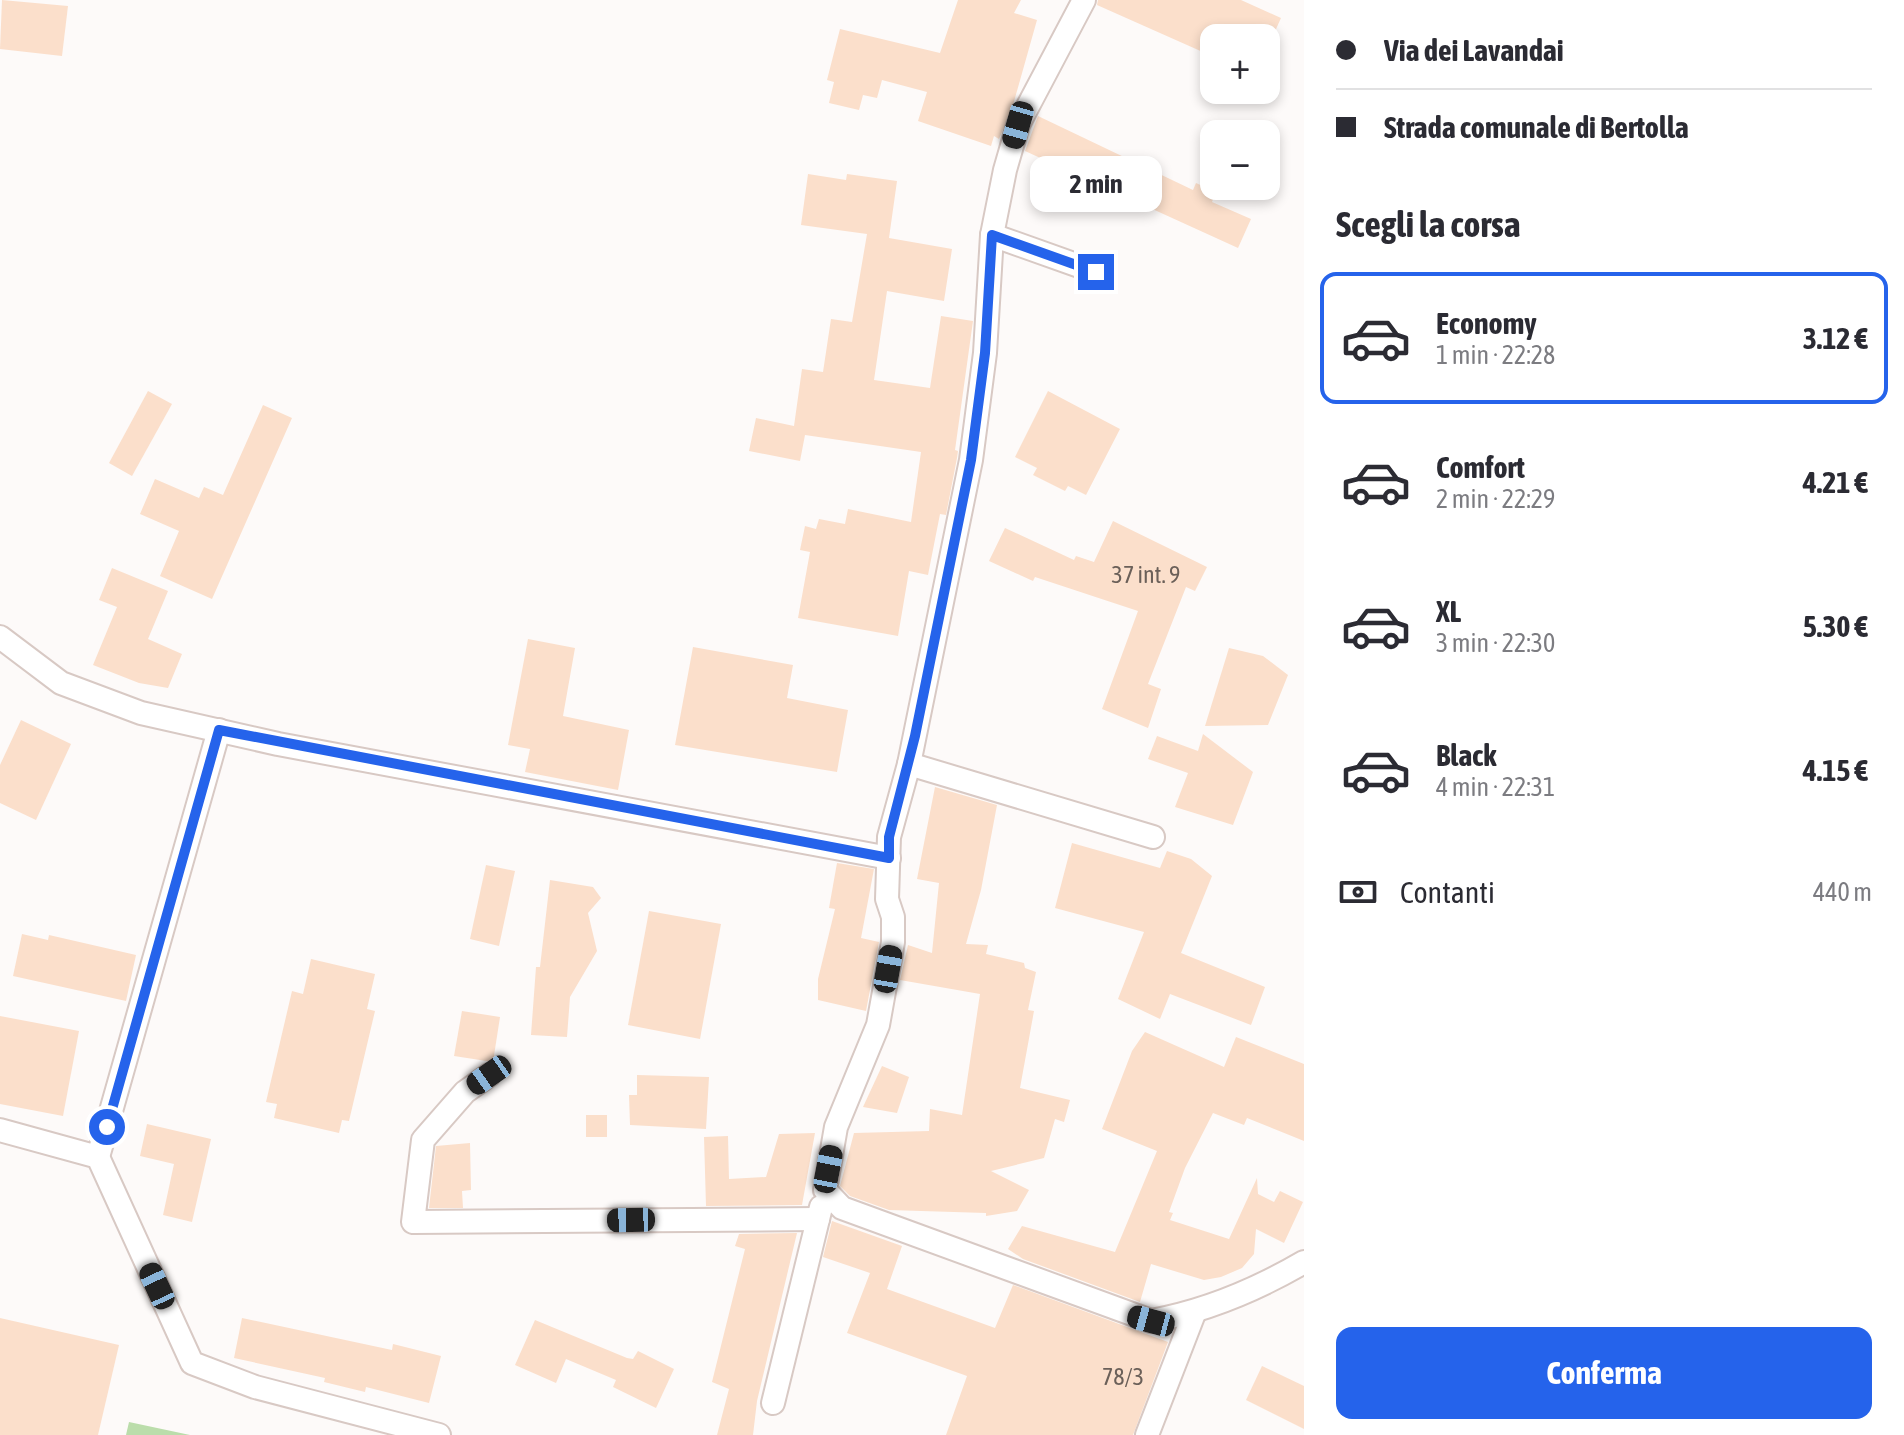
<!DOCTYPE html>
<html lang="it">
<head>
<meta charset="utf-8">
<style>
	body { margin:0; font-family:"Asap Condensed",sans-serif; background:#f2f2f3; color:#2b2b33; height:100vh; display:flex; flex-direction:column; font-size:30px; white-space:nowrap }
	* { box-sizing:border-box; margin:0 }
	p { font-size:26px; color:#7c7c81 }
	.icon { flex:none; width:44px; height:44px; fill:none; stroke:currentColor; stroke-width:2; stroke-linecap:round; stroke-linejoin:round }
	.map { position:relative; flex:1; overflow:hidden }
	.side { display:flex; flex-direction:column; background:#fff; width:600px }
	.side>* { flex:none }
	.banner { display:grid; align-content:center; height:176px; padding:0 32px; background:#fff }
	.controls { position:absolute; left:1200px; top:24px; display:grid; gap:16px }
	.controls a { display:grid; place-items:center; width:80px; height:80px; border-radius:16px; background:#fff; box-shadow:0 4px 12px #0003; font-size:40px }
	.end { position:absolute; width:36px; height:36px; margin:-18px; border:10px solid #2563eb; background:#fff; box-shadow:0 0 0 4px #fff }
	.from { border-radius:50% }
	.bubble { position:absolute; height:56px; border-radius:16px; background:#fff; box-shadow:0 4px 12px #0003; font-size:26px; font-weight:700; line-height:56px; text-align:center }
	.car { position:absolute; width:24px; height:48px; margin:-24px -12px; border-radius:10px; box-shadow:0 0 6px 2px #0007; background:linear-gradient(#222 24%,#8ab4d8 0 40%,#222 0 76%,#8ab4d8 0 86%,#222 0) }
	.banner b { display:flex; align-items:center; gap:28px; height:76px; font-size:30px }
	.banner b+b { border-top:2px solid #e1e1e2 }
	.banner i { width:20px; height:20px; background:#2b2b33 }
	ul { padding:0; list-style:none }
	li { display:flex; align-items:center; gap:24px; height:132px; margin:0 16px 12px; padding:0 16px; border:4px solid transparent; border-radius:16px }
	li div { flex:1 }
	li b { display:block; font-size:30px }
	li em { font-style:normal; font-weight:700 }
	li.current { border-color:#2563eb }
	li>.icon { width:72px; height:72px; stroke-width:1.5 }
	h2 { padding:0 32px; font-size:36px; line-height:96px }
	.pay { display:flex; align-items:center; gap:20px; height:88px; padding:0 32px; font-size:30px }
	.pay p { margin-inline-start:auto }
	.cta { display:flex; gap:16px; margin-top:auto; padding:16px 32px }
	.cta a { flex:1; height:92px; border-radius:16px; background:#2563eb; color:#fff; font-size:32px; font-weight:700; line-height:92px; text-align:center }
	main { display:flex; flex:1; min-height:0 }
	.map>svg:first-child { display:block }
	.green { fill:#bbddab }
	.building { fill:#fbdfcb }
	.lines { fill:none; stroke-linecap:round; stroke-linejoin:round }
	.street-casing { stroke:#d8c9c4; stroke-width:26 }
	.street { stroke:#fff; stroke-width:22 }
	.route { stroke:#2563eb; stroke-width:10 }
	.labels { text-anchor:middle; stroke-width:8; stroke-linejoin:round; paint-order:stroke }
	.number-label { font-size:24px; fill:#6b6059 }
</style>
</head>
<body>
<main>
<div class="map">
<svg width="1304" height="1435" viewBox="0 0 1304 1435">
	<rect width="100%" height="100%" fill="#fdfaf9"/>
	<path class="green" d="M129,1422L190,1435H126Z"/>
	<g class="building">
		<path d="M2,0L68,6L62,56L0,49Z"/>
		<path d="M958,0H1021L1014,13L1037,20L1013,105L999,139L994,136L991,146L918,121L927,92L882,80L877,98L863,95L859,110L829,103L834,82L827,80L840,29L940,53Z"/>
		<path d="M1098,0H1241L1281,18L1272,38H1214V57L1097,5Z"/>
		<path d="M1038,116L1193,190L1196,183L1216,192L1212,202L1251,219L1238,248L1025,151Z"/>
		<path d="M808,174L846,180L847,174L897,181L889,238L952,249L944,301L887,291L874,380L930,388L941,316L973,321L955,450L958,451L957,458L946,515L940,514L928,575L909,571L898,636L798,618L810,552L800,550L805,526L816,529L819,519L845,524L848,509L911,522L921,452L805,435L800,461L749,451L756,418L794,426L802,369L823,372L831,319L852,322L867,234L801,225Z"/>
		<path d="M148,391L172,404L132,476L109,463Z"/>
		<path d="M1048,391L1120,429L1086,495L1068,486L1065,491L1033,475L1037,468L1015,457Z"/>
		<path d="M263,405L292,418L212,599L160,576L179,531L140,514L155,479L199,498L204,487L223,495Z"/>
		<path d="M1113,521L1207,567L1195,591L1186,587L1148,684L1161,689L1148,728L1102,709L1138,611L1035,577L1033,581L989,561L1005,528L1074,560L1076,556L1094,562Z"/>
		<path d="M112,568L168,591L148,639L182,654L168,688L139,683L93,665L117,607L99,600Z"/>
		<path d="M528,639L575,648L563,716L629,730L618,790L525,772L530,749L508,745Z"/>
		<path d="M693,647L793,665L787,698L848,710L837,772L675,745Z"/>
		<path d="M1229,648L1263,656L1288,675L1268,725L1205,726Z"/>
		<path d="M21,720L71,744L36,820L0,803V765Z"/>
		<path d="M1203,734L1253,772L1233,825L1175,807L1188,773L1148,759L1157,736L1198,751Z"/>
		<path d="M935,787L997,805L981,890L966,944L988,945L986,954L1024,963L1025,968L1036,972L1028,1010L1034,1011L1020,1088L1070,1100L1064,1122L1055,1119L1044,1158L991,1171L1029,1190L1017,1211L986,1216V1213L889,1210L850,1196L840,1186L854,1133L929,1131L930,1109L962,1115L980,994L900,980L908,945L932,953L939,883L917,879Z"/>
		<path d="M1072,843L1160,868L1167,851L1191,859L1212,876L1181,953L1265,987L1251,1025L1170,994L1160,1019L1118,999L1144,932L1055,908Z"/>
		<path d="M837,863L874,869L861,938L879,942L866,1011L818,1000V979L835,909L829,908Z"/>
		<path d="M486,865L515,871L499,946L470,939Z"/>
		<path d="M550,880L593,887L601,898L588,913L597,951L570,997L567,1037L531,1035L536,967H540Z"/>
		<path d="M649,911L721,924L700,1039L628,1025Z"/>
		<path d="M22,934L48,940L49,935L136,955L126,1001L13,976Z"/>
		<path d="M311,959L375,974L367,1009L375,1011L349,1121L342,1120L339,1133L274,1118L277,1104L266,1102L292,991L303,994Z"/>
		<path d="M462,1011L500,1017L493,1062L454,1056Z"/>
		<path d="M0,1016L79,1031L63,1116L0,1104Z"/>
		<path d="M1145,1032L1224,1067L1236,1037L1304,1064V1141L1247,1118L1244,1125L1213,1113L1185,1168L1169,1212L1173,1213L1170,1220L1229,1239L1257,1178L1258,1194L1274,1202L1280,1191L1303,1202L1284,1243L1256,1229L1254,1254L1242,1268L1221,1277L1204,1280L1151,1264L1140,1302L1023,1259L1008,1249L1022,1226L1115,1252L1157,1151L1102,1129L1132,1051Z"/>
		<path d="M882,1066L909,1077L897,1113L863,1107Z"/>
		<path d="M637,1075L709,1077L706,1129L630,1125L629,1095H637Z"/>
		<rect x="586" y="1115" width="21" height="22"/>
		<path d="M147,1124L211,1139L192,1222L163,1215L174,1164L140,1156Z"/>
		<path d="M815,1133L802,1205L706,1206L704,1137L728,1136L729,1179L766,1177L779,1134Z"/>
		<path d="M470,1143L471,1190L462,1191L463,1208H429L436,1146Z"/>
		<path d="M832,1221L902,1246L887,1289L995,1328L1013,1285L1168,1342L1133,1435H946L967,1376L847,1333L870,1273L823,1257Z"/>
		<path d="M797,1233L757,1401L753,1435H717L729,1389L712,1382L745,1249L735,1246L739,1234Z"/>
		<path d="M0,1318L119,1345L98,1435H0Z"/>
		<path d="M242,1318L392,1350L393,1344L441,1356L429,1403L366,1387L365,1392L324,1382L325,1378L234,1358Z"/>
		<path d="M535,1320L627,1358L633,1359L638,1351L674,1369L656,1408L613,1387L616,1380L566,1359L556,1383L515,1365Z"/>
		<path d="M1262,1366L1304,1386V1429L1246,1400Z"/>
	</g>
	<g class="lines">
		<defs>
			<g id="street">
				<path d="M1084,0L1018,125L1005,170L992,235L985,353L971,460L909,764L889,837L887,899L893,917V942L878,1025L836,1127L825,1190L842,1208L1151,1321C1206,1311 1256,1290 1304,1262"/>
				<path d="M992,235L1096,272"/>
				<path d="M0,637L61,683L141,713L278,744L889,858"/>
				<path d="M909,764L1153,837"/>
				<path d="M489,1075L465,1092L423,1140L413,1222L818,1219"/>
				<path d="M0,1130L98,1157L192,1363L255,1387L439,1435"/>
				<path d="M98,1157L219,730"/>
				<path d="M773,1403L821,1207"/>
				<path d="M1147,1435L1195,1311"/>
			</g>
		</defs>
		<use href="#street" class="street-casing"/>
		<use href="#street" class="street"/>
	</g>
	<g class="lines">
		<path class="route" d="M107,1127L219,730L889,858V837L915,736L971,460L985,353L992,235L1096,272"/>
	</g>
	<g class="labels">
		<g class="number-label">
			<text x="1146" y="583">37 int. 9</text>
			<text x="1123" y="1385">78/3</text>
		</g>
	</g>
</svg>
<div class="controls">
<a>+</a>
<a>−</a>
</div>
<i class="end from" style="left:107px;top:1127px"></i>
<i class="end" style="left:1096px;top:272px"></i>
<div class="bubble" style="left:1030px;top:156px;width:132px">2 min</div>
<i class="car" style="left:1018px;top:125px;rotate:196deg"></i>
<i class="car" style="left:888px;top:969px;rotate:10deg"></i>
<i class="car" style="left:489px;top:1075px;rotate:235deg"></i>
<i class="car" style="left:828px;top:1169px;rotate:11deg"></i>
<i class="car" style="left:631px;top:1220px;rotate:269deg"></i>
<i class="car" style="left:157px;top:1286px;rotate:335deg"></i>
<i class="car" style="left:1151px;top:1321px;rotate:285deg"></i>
</div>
<section class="side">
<div class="banner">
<b><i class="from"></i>Via dei Lavandai</b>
<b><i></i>Strada comunale di Bertolla</b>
</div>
<h2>Scegli la corsa</h2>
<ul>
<li class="current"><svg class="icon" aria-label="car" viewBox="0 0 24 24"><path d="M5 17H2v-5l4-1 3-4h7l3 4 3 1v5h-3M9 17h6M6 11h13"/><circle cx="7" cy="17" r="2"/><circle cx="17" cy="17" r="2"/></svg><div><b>Economy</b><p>1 min · 22:28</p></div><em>3.12 €</em></li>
<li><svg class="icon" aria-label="car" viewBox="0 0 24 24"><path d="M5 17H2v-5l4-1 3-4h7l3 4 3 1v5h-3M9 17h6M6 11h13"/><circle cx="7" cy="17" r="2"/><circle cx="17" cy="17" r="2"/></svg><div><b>Comfort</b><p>2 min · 22:29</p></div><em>4.21 €</em></li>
<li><svg class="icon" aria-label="car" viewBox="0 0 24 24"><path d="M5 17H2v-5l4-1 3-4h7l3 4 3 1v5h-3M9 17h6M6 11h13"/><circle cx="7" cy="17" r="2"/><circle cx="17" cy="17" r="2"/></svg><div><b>XL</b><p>3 min · 22:30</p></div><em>5.30 €</em></li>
<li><svg class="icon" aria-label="car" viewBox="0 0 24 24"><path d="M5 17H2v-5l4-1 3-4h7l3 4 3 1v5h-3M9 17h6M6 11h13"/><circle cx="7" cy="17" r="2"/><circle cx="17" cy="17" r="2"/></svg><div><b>Black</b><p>4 min · 22:31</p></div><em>4.15 €</em></li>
</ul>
<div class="pay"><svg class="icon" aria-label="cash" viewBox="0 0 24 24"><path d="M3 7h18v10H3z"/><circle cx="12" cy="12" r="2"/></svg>Contanti<p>440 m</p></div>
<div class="cta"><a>Conferma</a></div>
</section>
</main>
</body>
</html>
